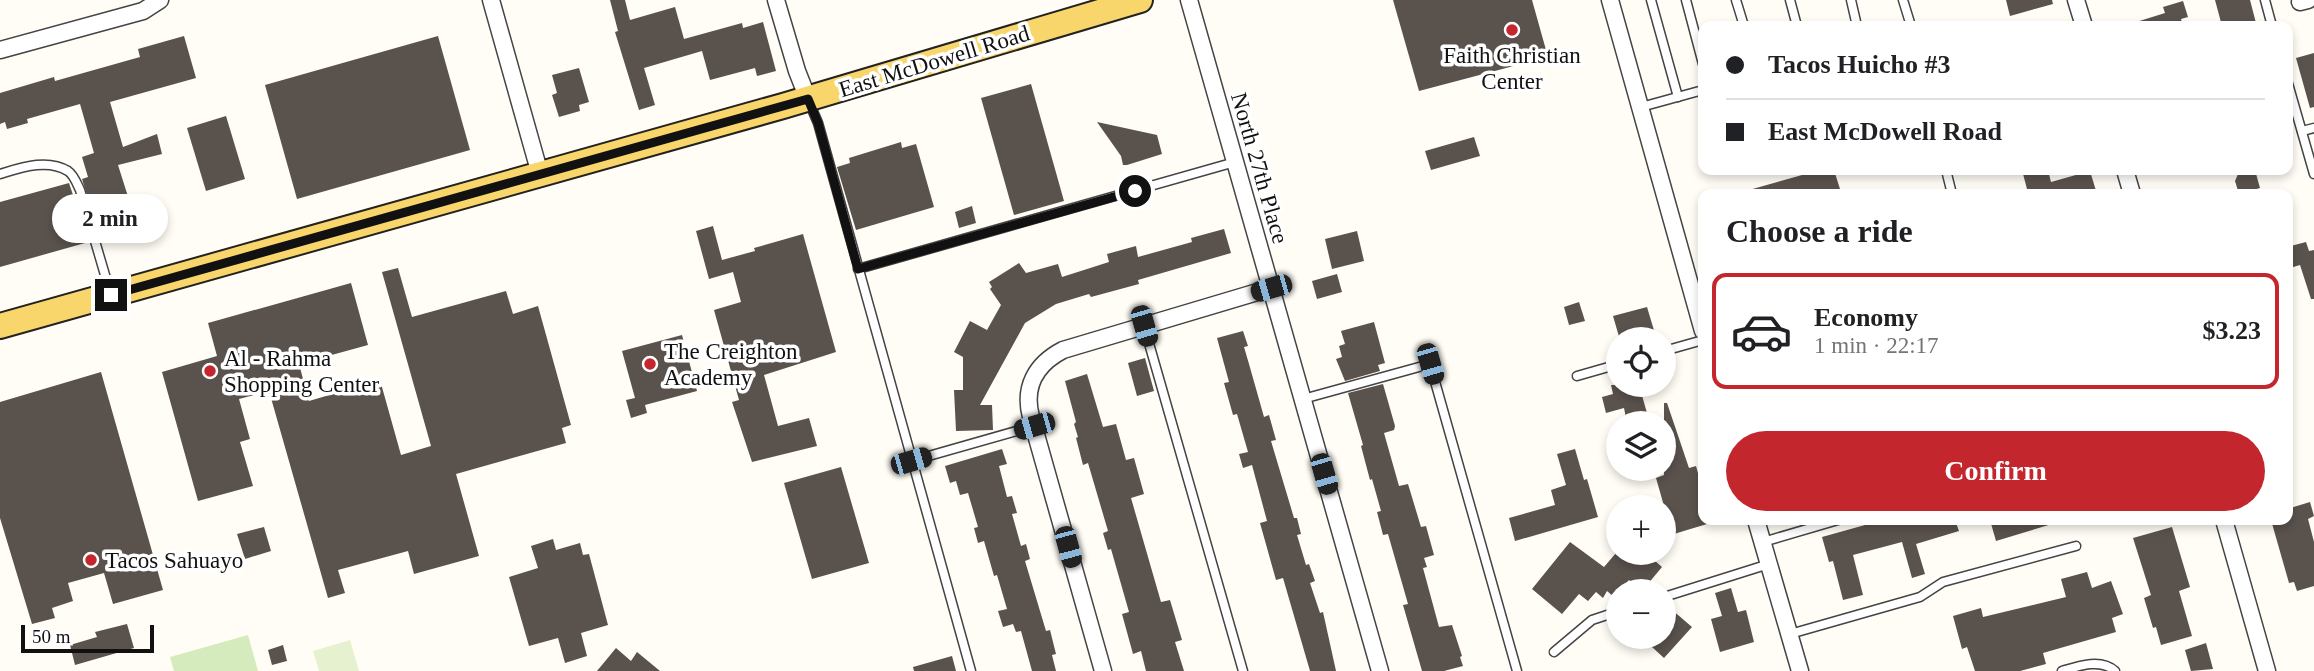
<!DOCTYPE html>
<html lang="en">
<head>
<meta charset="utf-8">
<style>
	body { margin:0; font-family:Georgia,serif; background:#f2f2f2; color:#202124; height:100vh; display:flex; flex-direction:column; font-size:26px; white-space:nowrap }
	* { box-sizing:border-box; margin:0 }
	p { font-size:23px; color:#757577 }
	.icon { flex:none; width:38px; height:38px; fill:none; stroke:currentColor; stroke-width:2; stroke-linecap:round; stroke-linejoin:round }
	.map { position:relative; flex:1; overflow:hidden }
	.drawer { position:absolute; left:1698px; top:189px; width:595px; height:336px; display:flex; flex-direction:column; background:#fff; border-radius:14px; box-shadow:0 4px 10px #0003 }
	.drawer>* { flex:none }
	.top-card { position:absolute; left:1698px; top:21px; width:595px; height:154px; border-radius:14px; box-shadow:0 4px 10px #0003; display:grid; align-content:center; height:154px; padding:0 28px; background:#fff }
	.controls { position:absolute; left:1606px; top:327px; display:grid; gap:14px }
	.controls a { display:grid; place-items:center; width:70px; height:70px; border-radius:50%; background:#fff; box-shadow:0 4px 10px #0003; font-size:35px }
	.scale { position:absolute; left:21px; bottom:18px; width:133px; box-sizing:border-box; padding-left:7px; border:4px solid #111; border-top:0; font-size:19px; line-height:24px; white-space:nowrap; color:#111; -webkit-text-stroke:5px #fff; paint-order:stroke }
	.end { position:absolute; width:32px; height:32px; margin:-16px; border:9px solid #111; background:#fff; box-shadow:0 0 0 4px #fff }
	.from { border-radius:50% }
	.bubble { position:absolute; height:49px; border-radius:24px; background:#fff; box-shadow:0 4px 10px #0003; font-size:23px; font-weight:700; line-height:49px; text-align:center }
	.car { position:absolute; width:21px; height:42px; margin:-21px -10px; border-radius:9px; box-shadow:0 0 5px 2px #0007; background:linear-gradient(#222 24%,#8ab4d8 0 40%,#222 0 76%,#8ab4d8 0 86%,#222 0) }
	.top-card b { display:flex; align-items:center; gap:24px; height:66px; font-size:26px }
	.top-card b+b { border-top:2px solid #e0e0e0 }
	.top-card i { width:18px; height:18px; background:#202124 }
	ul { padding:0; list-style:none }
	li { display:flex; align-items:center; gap:21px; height:116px; margin:0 14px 10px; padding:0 14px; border:4px solid transparent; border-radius:14px }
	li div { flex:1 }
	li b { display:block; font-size:26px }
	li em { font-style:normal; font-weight:700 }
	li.on { border-color:#c4262e }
	li>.icon { width:63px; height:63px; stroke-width:1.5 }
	h2 { padding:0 28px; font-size:32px; line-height:84px }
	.cta { display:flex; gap:14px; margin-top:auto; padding:14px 28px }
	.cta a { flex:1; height:80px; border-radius:42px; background:#c4262e; color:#fff; font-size:28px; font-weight:700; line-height:80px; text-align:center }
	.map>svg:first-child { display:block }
	.green { fill:#d5ebbd }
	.pitch { fill:#e6f2cf }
	.building { fill:#5a524d }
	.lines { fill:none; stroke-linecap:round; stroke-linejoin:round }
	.lane-casing { stroke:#444; stroke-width:11 }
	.street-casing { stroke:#444; stroke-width:19 }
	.primary-casing { stroke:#222; stroke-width:28 }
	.lane { stroke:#fff; stroke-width:8 }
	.street { stroke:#fff; stroke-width:16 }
	.primary { stroke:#f9d66b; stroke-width:24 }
	.route { stroke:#111; stroke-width:9 }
	.poi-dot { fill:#c4262e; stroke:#fff; stroke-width:2.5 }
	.labels { text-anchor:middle; stroke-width:7; stroke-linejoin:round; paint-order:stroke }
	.poi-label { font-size:23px; fill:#111; stroke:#fff; text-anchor:start }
	.street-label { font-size:23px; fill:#111; stroke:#fff }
</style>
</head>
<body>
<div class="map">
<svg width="2314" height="671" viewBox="0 0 2314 671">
	<rect width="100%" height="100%" fill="#fffdf5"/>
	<path class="green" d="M248,635L258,671H174L170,657Z"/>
	<path class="pitch" d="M350,640L359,671H319L313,651Z"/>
	<g class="building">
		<path d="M610,0H625L630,20L675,7L684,39L742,23L743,28L763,22L776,71L757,76L755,68L710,80L702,51L644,68L655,105L639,110L615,32L618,31Z"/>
		<path d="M1393,0H1532L1546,50L1538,52L1540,59L1419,91Z"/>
		<path d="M2006,0H2052L2053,4L2010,16Z"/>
		<path d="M2215,0H2250L2256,23L2242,26H2222Z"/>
		<path d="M2183,1L2188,17L2181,19L2183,26H2134L2133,23L2165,13L2163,7Z"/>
		<path d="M184,36L196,78L110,102L123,147L157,134L162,154L118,165L137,225L100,236L82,179L88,177L82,157L94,153L80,104L27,119L28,123L7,129L5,122L0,124V93L54,77L55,81L140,57L138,49Z"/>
		<path d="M438,36L470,150L297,199L265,85Z"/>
		<path d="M2314,53V107L2310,108L2296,58Z"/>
		<path d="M579,68L589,102L579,105L580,111L559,117L552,95L557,93L552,75Z"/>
		<path d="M1031,84L1064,201L1014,215L981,98Z"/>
		<path d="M226,116L245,179L206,191L187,128Z"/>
		<path d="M1097,122L1157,135L1162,154L1127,165H1123L1121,156Z"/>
		<path d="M1474,137L1480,156L1431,170L1425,151Z"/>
		<path d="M901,142L902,148L916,144L934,207L856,230L837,167L850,163L849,158Z"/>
		<path d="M1820,170H1834L1840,189L1823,194H1750L1749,190Z"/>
		<path d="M2022,170H2048L2051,182L2090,171L2097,194H2022V190L2027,189Z"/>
		<path d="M2255,170L2260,188L2239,194L2235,181L2238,174Z"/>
		<path d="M69,183L88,240L85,241V243L0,267V202Z"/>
		<path d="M972,206L976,223L959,228L955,212Z"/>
		<path d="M713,226L722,260L755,251L754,248L803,234L836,352L764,375L778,426L809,418L817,446L752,462L732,402L739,400L714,310L741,302L733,272L709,279L696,231Z"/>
		<path d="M1224,229L1231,253L1138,280L1139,284L1091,297L1089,294L1056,304L1025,323L980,405H992L993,430L956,431L954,390H963V357L954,352L970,321L987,330L1001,305L990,289L992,287L989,282L1019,263L1026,273L1058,264L1062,277L1109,262L1107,254L1136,246L1138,257L1192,242L1191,238Z"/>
		<path d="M1357,231L1364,261L1332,269L1325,239Z"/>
		<path d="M2306,242L2309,251L2314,250V299H2311L2300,265L2290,268L2287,259V247Z"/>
		<path d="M398,268L412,317L506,291L513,314L538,306L571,425L562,428L566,443L456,474L479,556L414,574L408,551L338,570L345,593L328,598L269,391L239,399L250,439L240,442L253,486L198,501L162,372L217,356L208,323L351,283L368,345L299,364L309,401L380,380L401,455L431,446L382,272Z"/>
		<path d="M1337,274L1342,292L1317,299L1312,281Z"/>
		<path d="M1579,302L1585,321L1569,325L1564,307Z"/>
		<path d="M1647,307L1656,337L1647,340H1620L1613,316Z"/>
		<path d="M1374,322L1385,363L1378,365L1380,371L1345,381L1336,359L1342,357L1339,346L1345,344L1341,331Z"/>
		<path d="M1243,331L1248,346L1244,347L1249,364L1264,417L1269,415L1276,440L1271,441L1294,518H1297L1301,534L1297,535L1306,565L1309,564L1315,581L1310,583L1320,613L1323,612L1336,671H1310L1283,578L1276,580L1260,523L1267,521L1252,465L1243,468L1239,454L1248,452L1237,414L1233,415L1224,383L1229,382L1217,338Z"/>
		<path d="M682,335L697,391L645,405L647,413L631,418L626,400L635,398L622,351Z"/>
		<path d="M1145,358L1154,391L1137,396L1128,363Z"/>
		<path d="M101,372L163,590L113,604L104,573L68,583L73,601L52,608L55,618L32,624L0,518V402Z"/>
		<path d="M1087,374L1103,427L1116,424L1126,460L1134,458L1144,494L1131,498L1161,602L1170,600L1182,640L1175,642L1184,671H1146L1141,651L1133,654L1122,614L1129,612L1111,549L1108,550L1103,533L1108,531L1088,463L1083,465L1076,438L1078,437L1074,424L1076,422L1065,381Z"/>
		<path d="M1383,384L1395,426L1394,430L1384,433L1399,486L1408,484L1421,527L1426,526L1434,555L1424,558L1427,567L1423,568L1439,627L1452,625L1462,656L1460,657L1463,666L1444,671H1422L1403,605L1408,604L1388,534L1383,535L1377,512L1381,511L1372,479L1370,480L1361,446L1363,445L1348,393Z"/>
		<path d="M1611,385H1639L1647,413L1626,418L1624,408L1606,413L1602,397L1613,394Z"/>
		<path d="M1664,403H1667L1689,468L1696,466L1703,491L1698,492L1703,509V520H1706L1707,524L1664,537V506L1656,478L1664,475Z"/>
		<path d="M1002,449L1007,464L999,466L1007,497L1012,496L1017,513L1012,514L1021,546L1026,544L1030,559L1025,561L1046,631L1050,630L1056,654L1052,655L1056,671H1032L1021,631L1016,632L1013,624L1003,627L998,611L1007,609L997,575L994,576L984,541L978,543L974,528L978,527L968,493L960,495L956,481L950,483L945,466Z"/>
		<path d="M1575,449L1584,480L1587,479L1598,517L1515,541L1509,518L1555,505L1551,490L1566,485L1557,454Z"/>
		<path d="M841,467L869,563L812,579L784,483Z"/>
		<path d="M2310,502L2314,516L2308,519L2314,542V586L2297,591L2294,582L2289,583L2271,520H2287V509Z"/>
		<path d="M1883,520H1955L1959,531L1916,544L1925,574L1912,578L1902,542L1853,555L1863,595L1843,600L1833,561L1829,562L1822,537Z"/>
		<path d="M1990,520H2051L2052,524L1996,541Z"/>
		<path d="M264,527L271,551L245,559L237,534Z"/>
		<path d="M2172,527L2190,587L2179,591L2192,636L2161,645L2156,627L2153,628L2144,598L2151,595L2133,538Z"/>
		<path d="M553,539L556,550L580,543L583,555L589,554L608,625L581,633L587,656L565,663L558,638L529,646L509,577L538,568L531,546Z"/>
		<path d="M1570,542L1604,567L1616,553H1646L1662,567L1642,591L1629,580L1614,597L1607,591L1603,598L1596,592L1588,601L1579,594L1562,614L1532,589Z"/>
		<path d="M2087,572L2092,588L2111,581L2123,614L2112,618L2116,632L2043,653L2046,664L2020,671H1975L1967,647L1962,649L1953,616L1981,608L1983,617L2066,597L2061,579Z"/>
		<path d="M1731,588L1738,612L1746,610L1754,642L1720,652L1711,619L1722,616L1715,593Z"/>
		<path d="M1664,603L1692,627L1664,658L1641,637H1664Z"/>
		<path d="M127,624L134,648L75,665L70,645L97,637L95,632Z"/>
		<path d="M2206,643L2213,669L2191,671L2185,650Z"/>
		<path d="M283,645L287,661L272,665L268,650Z"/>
		<path d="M616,648L631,661L637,652L660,671H597Z"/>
		<path d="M952,656L956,671H914L913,667Z"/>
	</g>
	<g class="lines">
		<defs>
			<g id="lane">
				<path d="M1651,0L1678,97"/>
				<path d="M1686,0L1703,64"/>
				<path d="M1736,0L1744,26"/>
				<path d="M1790,0L1797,26"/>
				<path d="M1851,0L1857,26"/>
				<path d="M1903,0L1911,26"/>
				<path d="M2265,0L2272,26"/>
				<path d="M2287,80L2314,174"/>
				<path d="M809,102L818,123L971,671"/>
				<path d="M1641,107L1703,90"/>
				<path d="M2302,131L2314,128"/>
				<path d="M1946,170L1952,194"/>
				<path d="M0,174C20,168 47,158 68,171C74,175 77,184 80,190L110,292"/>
				<path d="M858,269L1235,162"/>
				<path d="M1144,326L1243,671"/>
				<path d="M1664,351L1703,340"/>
				<path d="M1577,376L1619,364"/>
				<path d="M1303,399L1430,364L1517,671"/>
				<path d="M911,461L1034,426"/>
				<path d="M1763,542L1838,520"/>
				<path d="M1664,597L1769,564"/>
				<path d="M1790,634L1920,597L1943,582L2076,546"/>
				<path d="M1554,652L1592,620L1619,611"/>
				<path d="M2062,671C2078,666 2101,658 2115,671"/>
			</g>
			<g id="street">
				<path d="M491,0L540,174"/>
				<path d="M776,0L797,71L808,99"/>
				<path d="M1189,0L1380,671"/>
				<path d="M1610,0L1703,331"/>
				<path d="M2076,0L2084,26"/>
				<path d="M2300,2L2308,0"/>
				<path d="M0,50L143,11L160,0"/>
				<path d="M2125,170L2132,194"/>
				<path d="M1756,520L1800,671"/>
				<path d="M2224,520L2267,671"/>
				<path d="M1103,671L1031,417C1023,387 1036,364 1063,350L1271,288"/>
			</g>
			<path id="primary" d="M0,326L783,106L1140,0"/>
		</defs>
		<use href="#lane" class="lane-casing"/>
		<use href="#street" class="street-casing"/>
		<use href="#primary" class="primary-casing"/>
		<use href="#lane" class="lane"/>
		<use href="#street" class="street"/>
		<use href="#primary" class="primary"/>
	</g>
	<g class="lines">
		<path class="route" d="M111,295L808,99L818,123L858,269L1135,191"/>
	</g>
	<g class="poi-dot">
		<circle cx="1512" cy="30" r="7"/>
		<circle cx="650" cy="364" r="7"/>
		<circle cx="210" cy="371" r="7"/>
		<circle cx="91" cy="560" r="7"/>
	</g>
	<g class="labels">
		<g class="poi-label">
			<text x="1512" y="63" text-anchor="middle">Faith Christian<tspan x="1512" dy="26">Center</tspan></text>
			<text x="664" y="359">The Creighton<tspan x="664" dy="26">Academy</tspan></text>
			<text x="224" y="366">Al - Rahma<tspan x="224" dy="26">Shopping Center</tspan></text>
			<text x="105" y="568">Tacos Sahuayo</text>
		</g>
		<g class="street-label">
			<text transform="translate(934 61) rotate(-17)" y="8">East McDowell Road</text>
			<text transform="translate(1260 168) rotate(74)" y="8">North 27th Place</text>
		</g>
	</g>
</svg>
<div class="controls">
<a><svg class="icon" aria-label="locate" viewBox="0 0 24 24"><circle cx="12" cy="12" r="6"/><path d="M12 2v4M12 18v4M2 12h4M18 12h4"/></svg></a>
<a><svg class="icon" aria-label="layers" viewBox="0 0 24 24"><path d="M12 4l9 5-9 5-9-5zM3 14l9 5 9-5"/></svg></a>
<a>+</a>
<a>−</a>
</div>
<div class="scale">50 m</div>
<i class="end from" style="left:1135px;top:191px"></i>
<i class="end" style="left:111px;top:295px"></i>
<div class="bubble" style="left:52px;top:194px;width:116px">2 min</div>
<i class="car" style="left:1271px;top:288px;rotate:254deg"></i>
<i class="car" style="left:1144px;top:326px;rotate:164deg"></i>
<i class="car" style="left:1430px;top:364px;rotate:164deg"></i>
<i class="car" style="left:1034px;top:426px;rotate:254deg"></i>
<i class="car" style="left:911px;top:461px;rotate:74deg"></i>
<i class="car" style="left:1324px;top:474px;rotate:164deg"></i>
<i class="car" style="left:1068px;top:547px;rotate:165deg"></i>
<div class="top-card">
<b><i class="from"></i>Tacos Huicho #3</b>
<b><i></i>East McDowell Road</b>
</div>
<section class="drawer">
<h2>Choose a ride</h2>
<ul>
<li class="on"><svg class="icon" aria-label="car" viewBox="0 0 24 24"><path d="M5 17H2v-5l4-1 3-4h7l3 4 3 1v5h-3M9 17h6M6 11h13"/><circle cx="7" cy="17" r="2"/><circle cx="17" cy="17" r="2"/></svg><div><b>Economy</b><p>1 min · 22:17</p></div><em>$3.23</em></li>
</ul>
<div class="cta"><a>Confirm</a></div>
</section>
</div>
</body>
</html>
